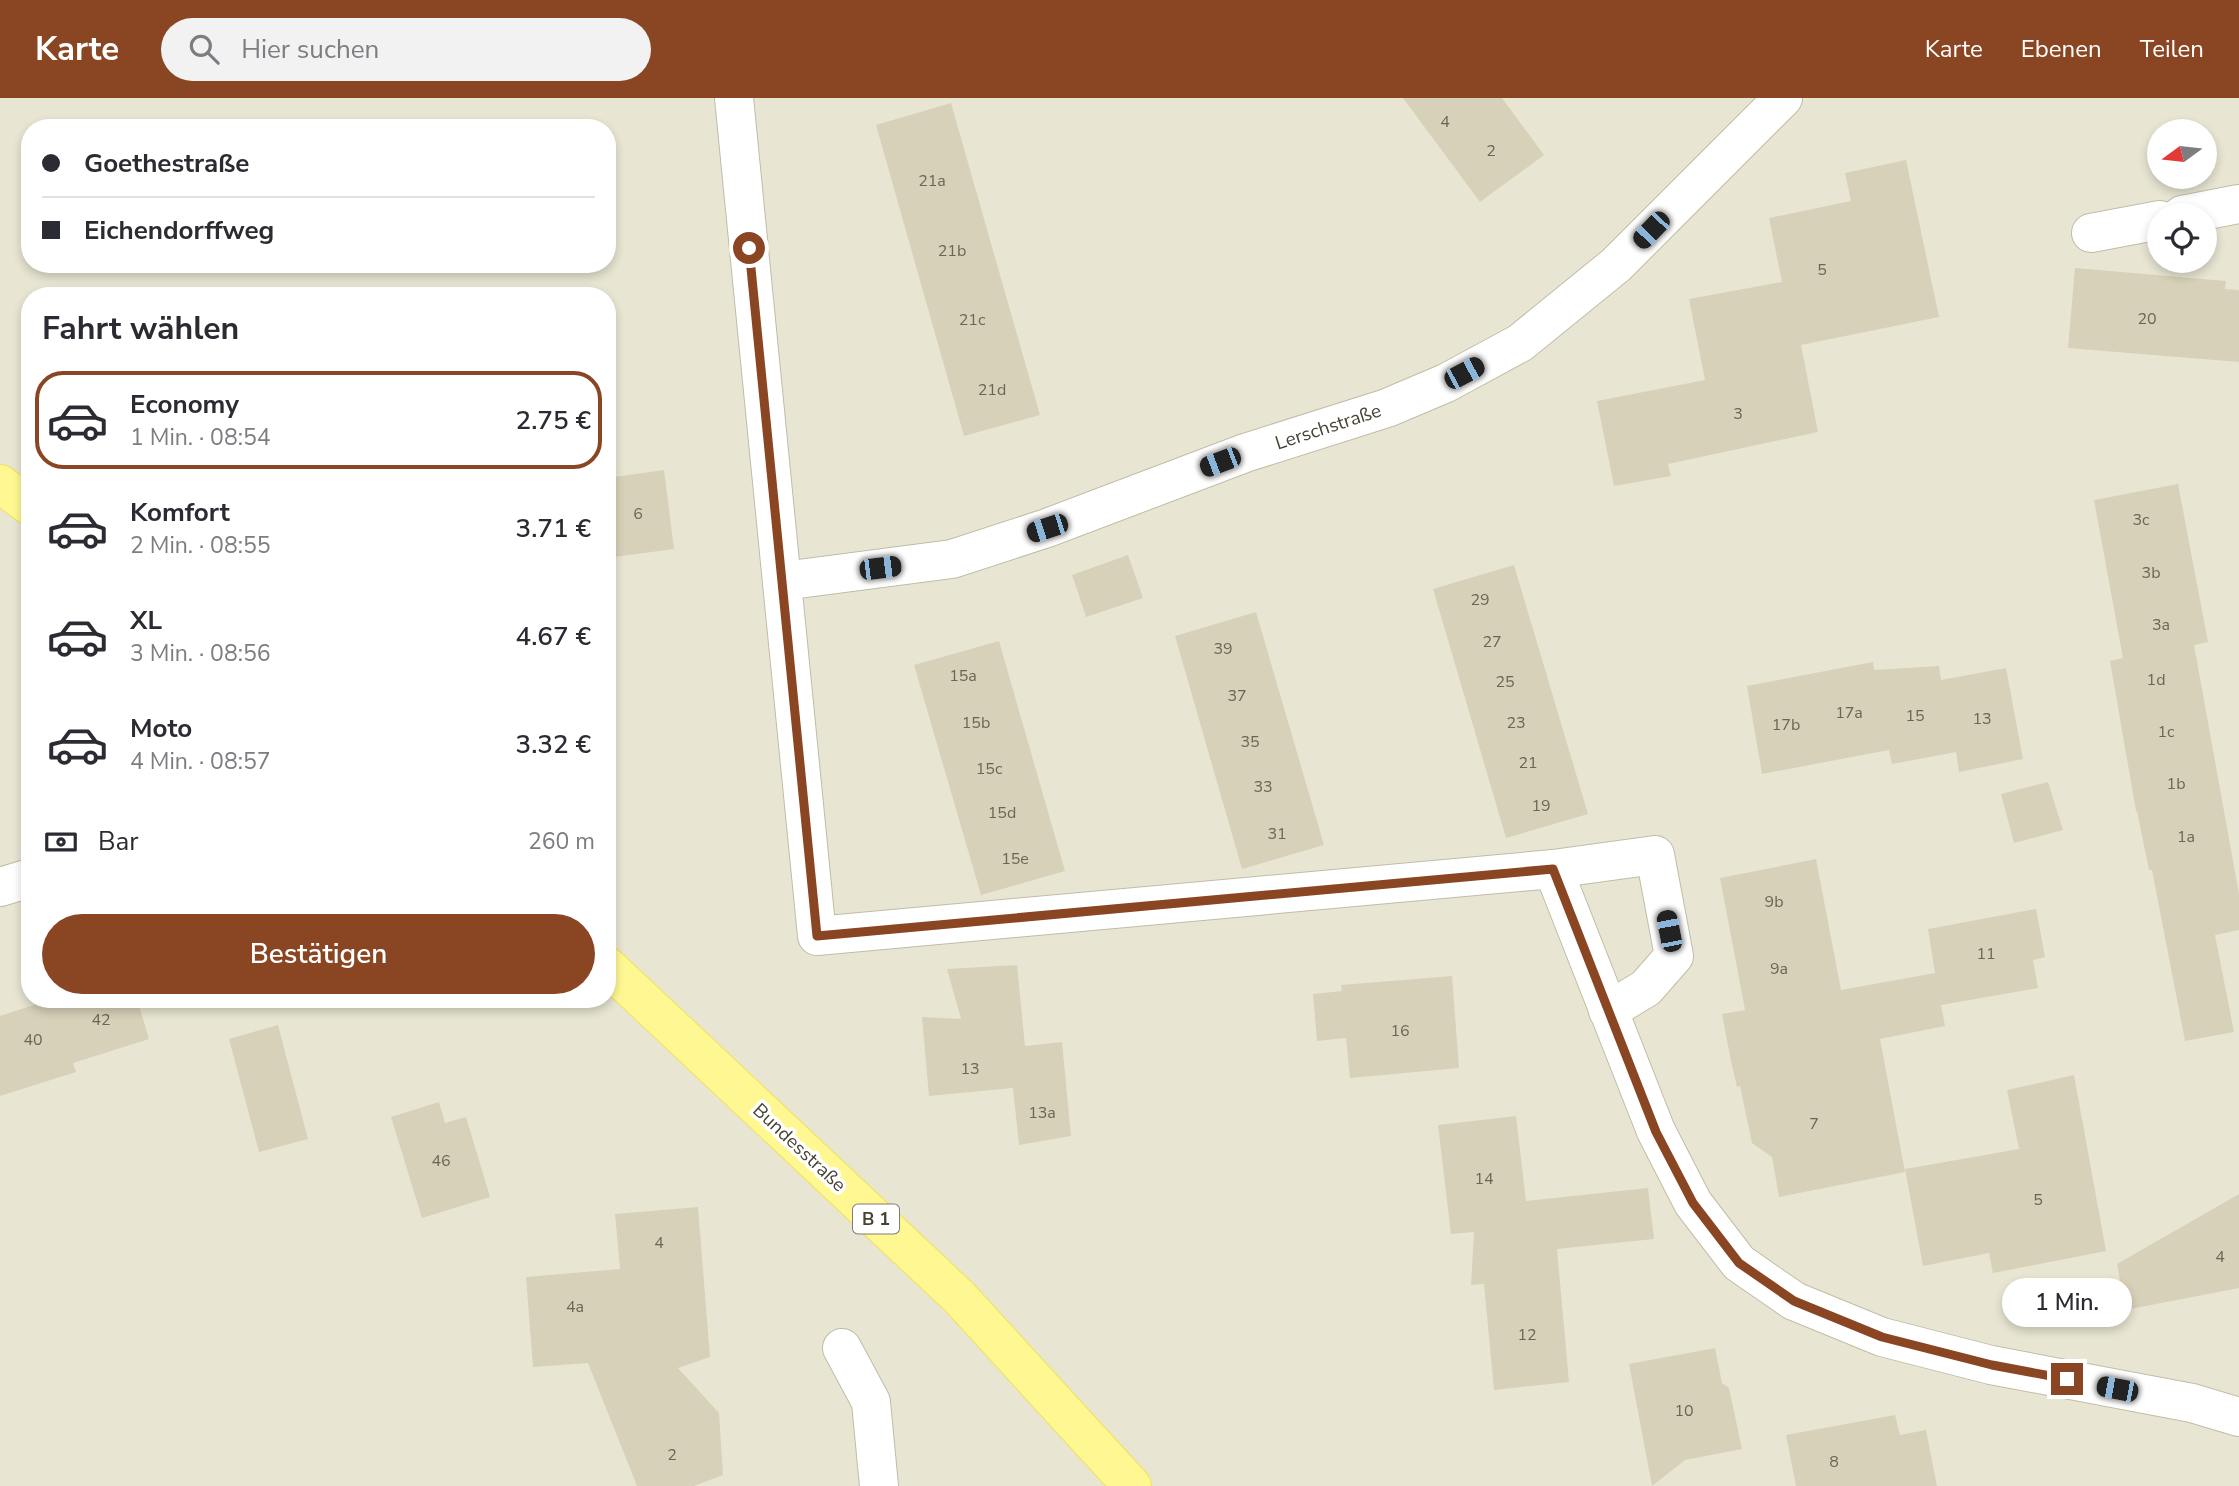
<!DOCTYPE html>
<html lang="de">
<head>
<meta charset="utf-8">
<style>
	body { margin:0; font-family:"Nunito Sans",sans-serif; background:#f2f2f3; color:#2b2b33; height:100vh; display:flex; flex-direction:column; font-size:26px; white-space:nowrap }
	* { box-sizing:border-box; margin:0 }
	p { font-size:23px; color:#7c7c81 }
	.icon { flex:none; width:38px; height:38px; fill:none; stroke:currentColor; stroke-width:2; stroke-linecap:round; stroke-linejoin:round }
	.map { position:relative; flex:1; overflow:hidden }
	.details { position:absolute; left:21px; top:189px; width:595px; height:721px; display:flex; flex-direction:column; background:#fff; border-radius:28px; box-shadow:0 4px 10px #0003 }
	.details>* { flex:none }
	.guide { position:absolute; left:21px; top:21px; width:595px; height:154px; border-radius:28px; box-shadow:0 4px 10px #0003; display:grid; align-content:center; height:154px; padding:0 21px; background:#fff }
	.needle { width:46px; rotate:255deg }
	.buttons { position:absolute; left:2147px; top:21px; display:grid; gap:14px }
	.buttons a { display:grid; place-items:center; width:70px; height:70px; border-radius:50%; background:#fff; box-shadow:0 4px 10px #0003; font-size:35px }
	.end { position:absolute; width:32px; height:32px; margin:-16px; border:9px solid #8a4623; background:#fff; box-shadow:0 0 0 4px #fff }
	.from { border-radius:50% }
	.bubble { position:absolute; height:49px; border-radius:24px; background:#fff; box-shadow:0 4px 10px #0003; font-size:23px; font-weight:600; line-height:49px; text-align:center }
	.car { position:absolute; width:21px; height:42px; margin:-21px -10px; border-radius:9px; box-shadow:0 0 5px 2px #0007; background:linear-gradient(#222 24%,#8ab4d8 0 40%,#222 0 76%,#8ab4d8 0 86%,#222 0) }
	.guide b { display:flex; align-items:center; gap:24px; height:66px; font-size:26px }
	.guide b+b { border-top:2px solid #e1e1e2 }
	.guide i { width:18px; height:18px; background:#2b2b33 }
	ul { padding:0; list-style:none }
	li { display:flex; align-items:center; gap:21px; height:98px; margin:0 14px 10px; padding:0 7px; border:4px solid transparent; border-radius:28px }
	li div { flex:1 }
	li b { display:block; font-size:26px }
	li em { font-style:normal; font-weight:600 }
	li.active { border-color:#8a4623 }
	li>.icon { width:63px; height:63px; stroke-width:1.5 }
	h2 { padding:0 21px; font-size:32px; line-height:84px }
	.pay { display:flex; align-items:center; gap:18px; height:77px; padding:0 21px; font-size:26px }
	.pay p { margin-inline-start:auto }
	.cta { display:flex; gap:14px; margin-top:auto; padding:14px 21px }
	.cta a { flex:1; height:80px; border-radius:42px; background:#8a4623; color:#fff; font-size:28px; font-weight:600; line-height:80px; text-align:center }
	header { display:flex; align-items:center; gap:42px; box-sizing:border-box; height:98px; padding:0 35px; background:#8a4623; color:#fff }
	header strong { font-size:33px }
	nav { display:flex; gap:38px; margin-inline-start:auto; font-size:24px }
	.search { width:490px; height:63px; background:#f2f2f3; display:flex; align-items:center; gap:18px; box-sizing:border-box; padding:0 24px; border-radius:38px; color:#7c7c81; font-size:26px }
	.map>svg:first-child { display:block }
	.residential { fill:#e8e6d2; fill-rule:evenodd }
	.building { fill:#d7d1b9 }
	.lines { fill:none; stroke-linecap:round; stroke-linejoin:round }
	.minor-casing { stroke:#c0bda6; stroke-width:40 }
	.major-casing { stroke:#efe257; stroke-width:40 }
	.minor { stroke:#fff; stroke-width:38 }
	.major { stroke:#fff892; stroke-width:38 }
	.route { stroke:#8a4623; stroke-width:9 }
	.labels { text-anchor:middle; stroke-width:7; stroke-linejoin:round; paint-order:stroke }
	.number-label { font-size:16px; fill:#6b6654 }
	.shield { fill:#fff; stroke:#7e7b70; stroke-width:2 }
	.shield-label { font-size:18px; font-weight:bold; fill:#474333 }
	.street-label { font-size:19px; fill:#474333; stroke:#fff }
</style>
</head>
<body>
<header>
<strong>Karte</strong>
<div class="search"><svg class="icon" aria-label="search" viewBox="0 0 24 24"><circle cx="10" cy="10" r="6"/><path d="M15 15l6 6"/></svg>Hier suchen</div>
<nav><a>Karte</a><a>Ebenen</a><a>Teilen</a></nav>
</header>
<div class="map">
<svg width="2239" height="1388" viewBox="0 0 2239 1388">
	<rect width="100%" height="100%" fill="#f4f3e4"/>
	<path class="residential" d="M0,0H2239V1388H0ZM30,30H607V166H30ZM2160,33H2205V79H2160ZM2160,117H2205V163H2160ZM30,198H607V901H30Z"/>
	<g class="building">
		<path d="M1403,0H1502L1544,57L1480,104Z"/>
		<path d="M951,5L1040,317L964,338L876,27Z"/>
		<path d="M1906,62L1939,219L1801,247L1818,334L1668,366L1671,378L1614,388L1597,303L1705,282L1689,201L1782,184L1769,120L1851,103L1845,75Z"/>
		<path d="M2075,170L2226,183L2225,191L2239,192V264L2068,250Z"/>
		<path d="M664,372L674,451L607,460V380Z"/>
		<path d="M2178,386L2208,544L2194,547L2239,796V832L2215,837L2234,934L2185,943L2152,772H2149L2137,713H2136L2110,563L2123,560L2094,402Z"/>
		<path d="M1128,457L1143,500L1086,519L1072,477Z"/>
		<path d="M1514,467L1588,716L1506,740L1433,491Z"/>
		<path d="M1256,514L1324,747L1242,771L1175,538Z"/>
		<path d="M999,543L1065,773L981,797L914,567Z"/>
		<path d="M1873,564L1874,572L1939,568L1941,582L2006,570L2023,661L1959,674L1956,654L1892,666L1889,652L1762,676L1747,588Z"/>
		<path d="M2048,684L2063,732L2014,745L2001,696Z"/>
		<path d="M1816,761L1841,892L1935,875L1928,831L2036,811L2045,859L2033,862L2038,890L1941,907L1940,902L1945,928L1880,941L1905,1074L1779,1099L1772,1059L1752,1045L1740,988L1737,989L1731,963L1722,916L1745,912L1720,780Z"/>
		<path d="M1017,867L1025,948L1062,944L1071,1038L1019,1047L1013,990L929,998L922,919L961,921L947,871Z"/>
		<path d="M1452,878L1459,970L1350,980L1346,940L1317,943L1313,896L1342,893L1341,887Z"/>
		<path d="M52,901H137L149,941L73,965L76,974L0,998V918Z"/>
		<path d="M278,927L308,1041L259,1054L229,941Z"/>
		<path d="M2074,977L2106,1153L1993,1175L1989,1155L1923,1168L1905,1071L2019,1051L2007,992Z"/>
		<path d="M439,1004L445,1025L466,1019L490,1099L422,1120L391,1019Z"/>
		<path d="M1516,1018L1526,1103L1648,1090L1654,1141L1557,1151L1569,1284L1494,1292L1484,1186L1471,1187L1474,1134L1451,1136L1438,1027Z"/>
		<path d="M2239,1096V1190L2125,1212L2117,1166Z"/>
		<path d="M698,1109L710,1259L678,1270L719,1315L723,1377L694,1388H637L588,1265L533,1269L526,1179L620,1171L615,1116Z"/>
		<path d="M1715,1250L1722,1285L1729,1290L1742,1351L1685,1362L1652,1388L1629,1266Z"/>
		<path d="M1895,1317L1900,1337L1926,1332L1937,1388H1796L1786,1337Z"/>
	</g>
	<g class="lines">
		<defs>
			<g id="minor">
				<path d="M734,0L817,838L1553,771L1655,757L1674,858L1646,890L1608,913"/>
				<path d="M2182,117L2239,106"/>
				<path d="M2091,135L2160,122"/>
				<path d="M783,483L952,461L1047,430L1245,355L1387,310L1446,285L1520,245L1616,167L1783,0"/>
				<path d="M1553,771L1656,1033L1693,1105L1739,1165L1794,1203L1882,1239L1991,1267L2192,1305L2239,1319"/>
				<path d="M0,789L30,780"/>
				<path d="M842,1250L871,1304L879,1388"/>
			</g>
			<g id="major">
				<path d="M0,386L30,408"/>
				<path d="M607,868L959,1199L1132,1388"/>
			</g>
		</defs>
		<use href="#minor" class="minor-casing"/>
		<use href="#major" class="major-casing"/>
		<use href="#minor" class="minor"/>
		<use href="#major" class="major"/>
	</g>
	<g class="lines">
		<path class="route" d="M749,150L817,838L1553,771L1656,1034L1693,1105L1739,1165L1794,1203L1882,1239L1992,1267L2067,1281"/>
	</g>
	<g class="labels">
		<g class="number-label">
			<text x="1445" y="29">4</text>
			<text x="1491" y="58">2</text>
			<text x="932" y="88">21a</text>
			<text x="952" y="158">21b</text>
			<text x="1822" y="177">5</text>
			<text x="2147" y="226">20</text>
			<text x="972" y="227">21c</text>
			<text x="992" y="297">21d</text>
			<text x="1738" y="321">3</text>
			<text x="638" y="421">6</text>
			<text x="2141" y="427">3c</text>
			<text x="2151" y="480">3b</text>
			<text x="1480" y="507">29</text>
			<text x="2161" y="532">3a</text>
			<text x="1492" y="549">27</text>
			<text x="1223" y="556">39</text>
			<text x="963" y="583">15a</text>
			<text x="2156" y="587">1d</text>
			<text x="1505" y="589">25</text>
			<text x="1237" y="603">37</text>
			<text x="1849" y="620">17a</text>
			<text x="1915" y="623">15</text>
			<text x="1982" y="626">13</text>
			<text x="976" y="630">15b</text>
			<text x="1516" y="630">23</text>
			<text x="1786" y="632">17b</text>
			<text x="2166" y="639">1c</text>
			<text x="1250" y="649">35</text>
			<text x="1528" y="670">21</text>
			<text x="989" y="676">15c</text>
			<text x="2176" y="691">1b</text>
			<text x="1263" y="694">33</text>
			<text x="1541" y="713">19</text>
			<text x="1002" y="720">15d</text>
			<text x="1277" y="741">31</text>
			<text x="2186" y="744">1a</text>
			<text x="1015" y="766">15e</text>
			<text x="1774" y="809">9b</text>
			<text x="1986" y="861">11</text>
			<text x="1779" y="876">9a</text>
			<text x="101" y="927">42</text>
			<text x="1400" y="938">16</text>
			<text x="33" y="947">40</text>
			<text x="970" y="976">13</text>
			<text x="1042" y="1020">13a</text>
			<text x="1814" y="1031">7</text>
			<text x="441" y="1068">46</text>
			<text x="1484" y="1086">14</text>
			<text x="2038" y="1107">5</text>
			<text x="659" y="1150">4</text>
			<text x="2220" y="1164">4</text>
			<text x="575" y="1214">4a</text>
			<text x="1527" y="1242">12</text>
			<text x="1684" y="1318">10</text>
			<text x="672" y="1362">2</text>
			<text x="1834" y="1369">8</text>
		</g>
		<rect class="shield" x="853" y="1106.5" width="46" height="29" rx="5"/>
		<g class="shield-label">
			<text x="876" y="1127">B 1</text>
		</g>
		<g class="street-label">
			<text transform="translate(1328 328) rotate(-18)" y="7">Lerschstraße</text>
			<text transform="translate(800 1049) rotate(43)" y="7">Bundesstraße</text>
		</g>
	</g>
</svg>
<div class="buttons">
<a><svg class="needle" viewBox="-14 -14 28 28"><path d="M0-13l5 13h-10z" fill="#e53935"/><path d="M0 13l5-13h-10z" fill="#7c7c81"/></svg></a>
<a><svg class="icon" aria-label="locate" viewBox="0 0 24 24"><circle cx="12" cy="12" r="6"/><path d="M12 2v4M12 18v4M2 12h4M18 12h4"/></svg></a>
</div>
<i class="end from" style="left:749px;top:150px"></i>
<i class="end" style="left:2067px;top:1281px"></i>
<div class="bubble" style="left:2002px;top:1180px;width:130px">1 Min.</div>
<i class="car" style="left:1651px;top:132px;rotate:224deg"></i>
<i class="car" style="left:1464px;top:275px;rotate:62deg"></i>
<i class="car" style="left:1220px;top:364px;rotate:249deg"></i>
<i class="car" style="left:1047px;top:430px;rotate:252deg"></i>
<i class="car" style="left:880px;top:470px;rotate:83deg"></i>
<i class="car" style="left:1669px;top:833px;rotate:349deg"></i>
<i class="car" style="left:2117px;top:1291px;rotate:281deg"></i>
<div class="guide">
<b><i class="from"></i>Goethestraße</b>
<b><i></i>Eichendorffweg</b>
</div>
<section class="details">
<h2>Fahrt wählen</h2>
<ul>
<li class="active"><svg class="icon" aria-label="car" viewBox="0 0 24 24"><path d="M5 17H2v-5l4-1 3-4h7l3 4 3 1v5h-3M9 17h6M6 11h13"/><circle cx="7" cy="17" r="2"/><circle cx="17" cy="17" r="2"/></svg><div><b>Economy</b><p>1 Min. · 08:54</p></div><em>2.75 €</em></li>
<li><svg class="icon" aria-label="car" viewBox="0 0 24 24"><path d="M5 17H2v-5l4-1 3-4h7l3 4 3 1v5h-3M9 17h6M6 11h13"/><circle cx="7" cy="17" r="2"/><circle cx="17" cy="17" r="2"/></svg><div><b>Komfort</b><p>2 Min. · 08:55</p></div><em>3.71 €</em></li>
<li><svg class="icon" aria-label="car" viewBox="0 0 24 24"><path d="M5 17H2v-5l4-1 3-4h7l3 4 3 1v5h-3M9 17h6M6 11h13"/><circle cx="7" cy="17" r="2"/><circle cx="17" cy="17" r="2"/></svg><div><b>XL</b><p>3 Min. · 08:56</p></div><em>4.67 €</em></li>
<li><svg class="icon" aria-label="car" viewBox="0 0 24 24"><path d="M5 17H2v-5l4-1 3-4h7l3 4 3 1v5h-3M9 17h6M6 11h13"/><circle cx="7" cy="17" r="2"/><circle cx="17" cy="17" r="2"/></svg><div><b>Moto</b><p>4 Min. · 08:57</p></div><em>3.32 €</em></li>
</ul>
<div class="pay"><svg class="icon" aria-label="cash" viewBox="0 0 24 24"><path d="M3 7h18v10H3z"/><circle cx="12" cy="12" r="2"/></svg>Bar<p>260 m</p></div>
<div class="cta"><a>Bestätigen</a></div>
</section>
</div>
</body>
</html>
